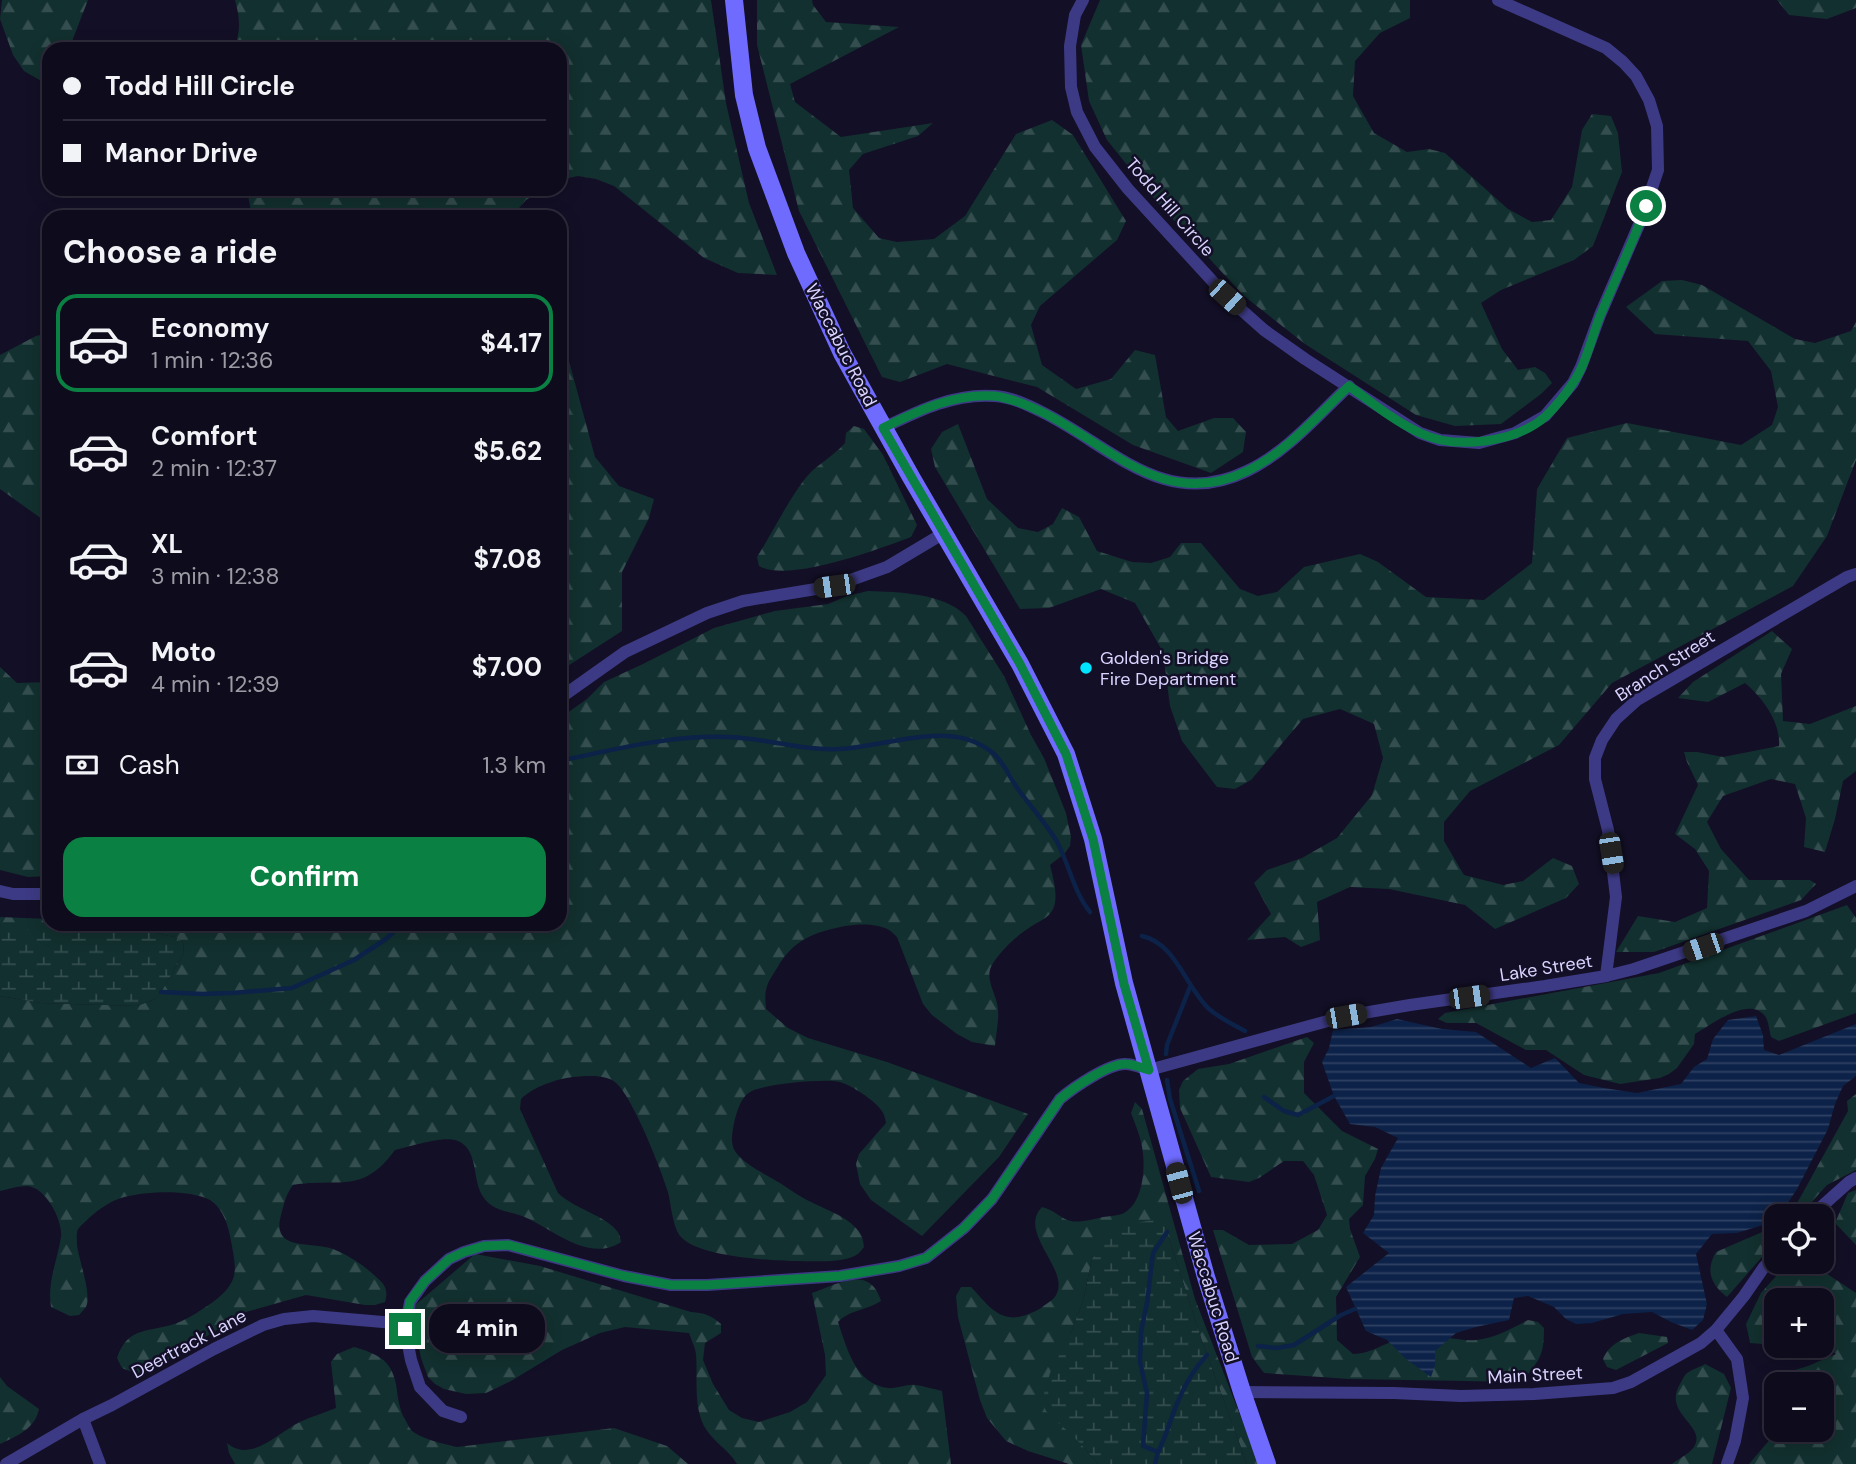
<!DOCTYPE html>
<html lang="en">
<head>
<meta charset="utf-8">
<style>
	body { margin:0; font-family:"DM Sans",sans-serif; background:#1c1929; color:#f1f3f6; height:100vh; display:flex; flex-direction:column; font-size:26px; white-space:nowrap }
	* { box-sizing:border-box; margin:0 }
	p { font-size:23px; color:#9b9ba3 }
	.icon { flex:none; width:38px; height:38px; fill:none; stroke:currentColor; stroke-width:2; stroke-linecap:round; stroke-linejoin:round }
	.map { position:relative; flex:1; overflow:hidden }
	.drawer { position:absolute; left:42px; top:210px; width:525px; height:721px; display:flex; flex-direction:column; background:#0e0b1c; border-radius:21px; box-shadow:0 4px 18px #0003,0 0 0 2px #2e2b3b }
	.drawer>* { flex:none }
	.hud { position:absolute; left:42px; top:42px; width:525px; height:154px; border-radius:21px; box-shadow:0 4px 18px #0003,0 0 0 2px #2e2b3b; display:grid; align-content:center; height:154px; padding:0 21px; background:#0e0b1c }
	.fabs { position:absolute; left:1764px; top:1204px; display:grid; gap:14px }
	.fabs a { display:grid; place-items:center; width:70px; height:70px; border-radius:14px; background:#0e0b1c; box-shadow:0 4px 18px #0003,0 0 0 2px #2e2b3b; font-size:35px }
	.end { position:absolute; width:32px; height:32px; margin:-16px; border:9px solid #0b8043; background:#fff; box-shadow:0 0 0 4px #fff }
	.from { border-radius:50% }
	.bubble { position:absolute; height:49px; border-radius:21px; background:#0e0b1c; box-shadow:0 4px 18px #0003,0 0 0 2px #2e2b3b; font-size:23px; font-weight:700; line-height:49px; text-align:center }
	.car { position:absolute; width:21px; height:42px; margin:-21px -10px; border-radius:9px; box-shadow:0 0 5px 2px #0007; background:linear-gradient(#222 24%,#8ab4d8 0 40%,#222 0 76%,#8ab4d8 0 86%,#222 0) }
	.hud b { display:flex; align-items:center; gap:24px; height:66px; font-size:26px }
	.hud b+b { border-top:2px solid #2e2b3b }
	.hud i { width:18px; height:18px; background:#f1f3f6 }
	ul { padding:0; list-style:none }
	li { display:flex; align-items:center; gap:21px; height:98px; margin:0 14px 10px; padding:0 7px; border:4px solid transparent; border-radius:21px }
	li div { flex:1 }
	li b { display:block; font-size:26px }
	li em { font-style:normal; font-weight:700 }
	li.active { border-color:#0b8043 }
	li>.icon { width:63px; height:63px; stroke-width:1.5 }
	h2 { padding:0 21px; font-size:32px; line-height:84px }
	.pay { display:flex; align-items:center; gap:18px; height:77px; padding:0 21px; font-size:26px }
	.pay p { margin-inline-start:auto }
	.cta { display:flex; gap:14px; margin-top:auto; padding:14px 21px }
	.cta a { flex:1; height:80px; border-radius:21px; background:#0b8043; color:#fff; font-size:28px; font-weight:700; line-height:80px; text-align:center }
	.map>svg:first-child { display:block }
	.forest { fill:url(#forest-firs) }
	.wetland { fill:url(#wetland-marsh) }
	.water { fill:url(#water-rules) }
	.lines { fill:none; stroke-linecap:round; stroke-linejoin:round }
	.stream { stroke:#0c2248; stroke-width:4.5 }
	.street { stroke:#3d3a85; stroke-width:12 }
	.secondary { stroke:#6f6bff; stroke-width:18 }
	.route { stroke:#0b8043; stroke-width:9 }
	.poi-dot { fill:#00e5ff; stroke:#130f26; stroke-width:2.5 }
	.labels { text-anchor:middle; stroke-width:5; stroke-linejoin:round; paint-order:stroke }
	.street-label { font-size:18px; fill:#d9d4ff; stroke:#130f26 }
	.poi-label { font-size:18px; fill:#d9d4ff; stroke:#130f26; text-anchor:start }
</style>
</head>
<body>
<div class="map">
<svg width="1856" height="1464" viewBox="0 0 1856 1464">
	<defs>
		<pattern id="forest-firs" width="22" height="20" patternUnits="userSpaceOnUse" patternTransform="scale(1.75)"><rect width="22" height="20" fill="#12302f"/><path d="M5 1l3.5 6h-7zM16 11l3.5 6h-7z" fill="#344d4e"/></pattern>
		<pattern id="wetland-marsh" width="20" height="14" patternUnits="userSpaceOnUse" patternTransform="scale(1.75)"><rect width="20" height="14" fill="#12302f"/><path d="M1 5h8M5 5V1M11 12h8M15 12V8" fill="none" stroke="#344d4e"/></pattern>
		<pattern id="water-rules" width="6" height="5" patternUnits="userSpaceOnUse" patternTransform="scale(1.75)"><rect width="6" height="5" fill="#0c2248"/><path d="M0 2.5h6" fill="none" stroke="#2f4163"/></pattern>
	</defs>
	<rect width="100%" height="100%" fill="#130f26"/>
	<g class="forest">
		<path d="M2,0H88L69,49H49V79L43,82L24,71L13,55L0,19Z"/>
		<path d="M235,0H711L726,103L749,203L777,275L738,273L704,258L614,186L596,179L578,176L560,180V49H234C241,30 240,19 235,0Z"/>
		<path d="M757,0H812L813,5L826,22L899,27L790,84L795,102L841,137L933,123L918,136L863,154L849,170L853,208L879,238L897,242L934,239L965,216L1016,134L1052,120L1073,135L1126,221L1117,240L1040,306L1031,325L1042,365L1076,389L1111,379L1135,350L1155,355L1166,417L1178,431L1214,418H1233L1246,432L1243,452L1211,473L1133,445L1037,387L947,364L900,382L882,377L799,211L757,45Z"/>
		<path d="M1100,0H1410V18L1380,33L1355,61L1353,96L1374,133L1407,152L1429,149L1445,153L1508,209L1532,222L1551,220L1572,187L1582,130L1592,114L1611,116L1618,133L1622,172L1593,246L1574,260L1501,290L1481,303L1502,349L1518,370L1535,367L1545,373L1552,383L1541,394L1501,424L1455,426L1416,415L1305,344L1244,296L1156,201L1107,140L1089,101L1081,45Z"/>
		<path d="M1777,0H1856V8L1827,19L1789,15Z"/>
		<path d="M241,189H544L526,200L513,215V217H248L251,212L248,195Z"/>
		<path d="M1682,280L1702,285L1795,339L1815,343L1851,331L1856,322V460L1827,536L1793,586L1612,683L1559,745L1470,791L1444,822V841L1464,875L1503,885L1523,881L1553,858L1572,866L1579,884L1566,898L1495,929L1465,905L1389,889L1350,887L1317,902L1320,940L1301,947L1285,937L1247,940L1271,914L1254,883L1267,870L1302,858L1337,838L1372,795L1383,758L1374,724L1340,709L1303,719L1251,780L1235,789L1217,787L1182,741L1170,706L1163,652L1135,603L1101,589L1049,608L1020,609L935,467L931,449L942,432L958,424L987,499L1018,528L1038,532L1053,524L1062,508L1079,517L1097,551L1132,562L1151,563L1170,557L1181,543H1201L1240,589L1258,596L1277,592L1304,567L1360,554L1378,562L1426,597L1484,600L1532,563L1537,489L1567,438L1627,423L1741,445L1772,425L1778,407L1771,371L1748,341L1655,334L1626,307L1662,281Z"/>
		<path d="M560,328L595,457L619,486L654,499L649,518L622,572V631L560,671Z"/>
		<path d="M49,333V524L0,489V355L36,336Z"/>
		<path d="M854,426L864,429L883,455L917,525L911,537C879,549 789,583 759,566L757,557C773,532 786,504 804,480C815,465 833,457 845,443L846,433Z"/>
		<path d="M868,591C898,592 944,593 966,616L1004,676L1031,735L1044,758L1066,813L1071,837L1070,846L1065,853L1050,865C1053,877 1057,891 1055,903C1052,918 1040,920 1029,928C1016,936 998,953 991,967C985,980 997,995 998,1009C999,1020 996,1035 995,1046L972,1042L957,1034L932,1015L923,1004L897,937C896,936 890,930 889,930C877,923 858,924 845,926C814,932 793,940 777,968C766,985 764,989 766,1009L788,1028L808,1038L887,1062L1028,1114L999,1157L922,1236L871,1200L860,1184L856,1164L859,1154L886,1123C886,1122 884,1113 883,1113C878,1102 851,1085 840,1082C826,1078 762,1084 750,1092C738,1098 732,1128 732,1140C732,1146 734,1151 738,1155C747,1165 761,1172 773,1179C784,1185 794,1193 805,1199C821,1208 843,1214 856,1228C862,1234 863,1239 864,1247C860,1252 858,1255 852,1257C837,1263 810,1261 794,1261C767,1260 699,1257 681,1237C673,1229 671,1204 668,1192C661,1169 632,1095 615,1082C604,1074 586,1076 573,1077C556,1079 533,1087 521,1099L520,1109L558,1193C573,1208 606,1216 617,1231C620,1235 620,1237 621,1242C588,1264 551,1227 522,1216C508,1211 493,1211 484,1198C471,1181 480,1151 458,1141C444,1135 410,1147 395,1150C361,1196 339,1177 293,1185C286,1194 284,1204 281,1215C271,1252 310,1241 333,1249C348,1255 362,1264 374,1275C384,1284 389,1288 385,1302L375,1305H365L306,1295L246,1312L148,1372L139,1375L122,1368L117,1358C128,1325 150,1333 177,1323C190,1318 201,1310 213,1302C239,1282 237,1272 231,1241C229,1227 223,1208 210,1200C189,1189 143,1191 121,1198C108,1202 95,1212 86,1221C83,1224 80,1226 78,1229C76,1233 77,1240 77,1245C79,1261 92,1294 86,1307C85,1308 80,1314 79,1315L70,1316L51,1307C47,1282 57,1262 61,1237C63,1221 46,1187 27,1186C19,1186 8,1189 0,1191V996L41,1003L137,1006L155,999L161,992L184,953L183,942L174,937L144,930L0,931V917L49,919V924H560V718L587,699L604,682L643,664L714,628L775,611L828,604L847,596Z"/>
		<path d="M1772,631L1792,649L1781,674L1783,721L1810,724L1856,706V771L1843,781L1835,819L1825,852L1804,847L1806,818L1795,784L1771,779L1723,796L1707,822L1721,849L1749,880H1810L1816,884L1801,900L1654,952H1616L1638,916L1675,922L1707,908L1709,871L1695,849L1675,834L1698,785L1687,762L1684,752H1697L1723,757L1779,746C1781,723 1763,698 1745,683L1708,702L1678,698L1693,682Z"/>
		<path d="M0,667L17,683L49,682V876L28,877L0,870Z"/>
		<path d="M1847,905L1856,918V1013L1779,1041L1771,1037C1769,1030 1769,1022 1765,1016C1749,995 1711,1025 1695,1034L1694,1044L1677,1068L1669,1074L1660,1078L1620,1084L1584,1075L1546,1050H1526L1476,1023H1447L1438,1019L1445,1013L1659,973Z"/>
		<path d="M1307,1037L1314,1043L1304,1062V1093L1342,1131L1378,1149L1375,1159L1365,1176L1363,1205L1349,1219L1350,1229L1360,1257L1336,1297L1337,1340L1353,1354C1372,1354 1387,1341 1405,1337C1429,1330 1453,1342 1476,1340C1495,1338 1511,1329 1528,1320L1538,1322L1544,1328C1544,1358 1539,1359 1522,1382L1349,1379L1264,1373L1252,1357L1213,1230H1223L1249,1245L1292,1244L1318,1230L1327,1215L1314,1175L1303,1161H1284L1259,1178L1249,1182L1211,1177L1180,1108L1179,1090L1183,1081L1198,1069L1229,1064Z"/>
		<path d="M1856,1094V1170L1827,1185L1799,1216H1790L1848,1111L1847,1101Z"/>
		<path d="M1135,1102L1142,1109L1195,1299L1259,1464H1247L1201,1338L1165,1226L1092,1259L1083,1301L1070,1335L1081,1444L1098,1464H1069L1028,1451L1006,1441L987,1418L980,1400L958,1317L956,1296L961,1287H971C982,1298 993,1315 1009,1317C1018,1319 1033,1313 1041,1308C1045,1305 1051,1301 1054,1298C1075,1272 1016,1234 1042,1207C1055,1210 1061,1219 1071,1221C1081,1223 1093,1219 1103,1217C1109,1216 1118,1216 1124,1213C1142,1203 1145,1173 1143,1154C1142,1140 1136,1126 1131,1113Z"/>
		<path d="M1856,1190V1245L1835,1223L1848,1193Z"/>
		<path d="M1776,1226V1241L1727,1297C1711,1285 1705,1270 1716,1252Z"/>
		<path d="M475,1254L540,1266L691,1312C704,1313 711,1315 721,1324V1333L705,1343L703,1360L713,1384L729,1410L742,1418L759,1422L790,1412L807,1402L826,1375L825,1355L812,1293C838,1284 870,1264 881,1301C867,1310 849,1310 838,1322C847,1348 855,1384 888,1388C897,1389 906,1384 915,1385C924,1386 933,1389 942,1391L951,1464H737C729,1450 712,1441 704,1426C693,1404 698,1377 696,1354C695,1347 691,1339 689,1333L625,1327L600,1333L562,1350L511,1381L486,1393L466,1394L444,1389L435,1384L428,1377L421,1358L413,1318V1307Z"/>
		<path d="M1809,1262L1856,1293V1464H1749L1772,1437L1776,1416V1430H1822V1384H1776V1415L1770,1384L1782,1374L1808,1366L1836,1354L1824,1343H1822V1300H1776V1345L1750,1343L1746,1324L1761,1293L1777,1275L1795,1263Z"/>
		<path d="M1639,1333L1667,1337L1668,1343L1616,1370L1607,1367L1603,1359C1609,1344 1624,1338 1639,1333Z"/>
		<path d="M354,1347C377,1354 391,1359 396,1384C398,1397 398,1403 403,1416C406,1420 408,1426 411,1430C421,1439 444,1444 457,1447L614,1428L667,1446L688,1464H235L229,1453L227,1443C251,1464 278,1432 300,1422C312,1416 324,1413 336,1408L331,1362L337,1354Z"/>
		<path d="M1705,1364L1724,1374L1731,1388L1712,1464H1672C1678,1459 1689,1454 1694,1447C1708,1426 1662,1414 1680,1384C1682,1381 1683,1377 1686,1374C1690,1370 1700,1367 1705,1364Z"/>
		<path d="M0,1377L7,1386L39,1409C35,1429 17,1436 0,1444Z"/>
	</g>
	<g class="wetland">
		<path d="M3,930H144L174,937L183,942L184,953L161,992L155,999L137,1006L41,1003L0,996V931Z"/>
		<path d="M1155,1220L1165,1226L1201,1338L1247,1464H1098L1081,1444L1046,1411L1042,1401L1050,1373L1070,1335L1083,1301L1092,1259L1118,1230L1135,1223Z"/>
	</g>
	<path class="water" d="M1756,1016L1763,1035L1764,1050L1779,1055L1856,1024V1076L1843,1086L1835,1104L1828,1129L1797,1189L1779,1216H1776V1221L1737,1233L1712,1234L1696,1254L1707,1304L1703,1320L1692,1330L1671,1322L1652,1312L1623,1314L1592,1323L1576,1324L1566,1319L1554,1307L1528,1296L1514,1298L1509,1320L1476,1327L1456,1333L1435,1351V1365L1431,1377L1406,1359L1387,1340L1366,1331L1346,1287L1389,1253L1363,1233L1374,1215L1375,1196L1381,1168L1398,1138L1375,1127L1350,1124L1334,1096L1322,1062L1329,1048L1333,1030L1371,1027L1397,1019L1442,1029L1476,1032L1531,1068L1555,1058L1579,1083L1604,1088L1637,1093L1681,1084L1694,1067L1707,1059L1713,1039L1728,1020Z"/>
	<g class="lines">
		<g class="stream">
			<path d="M560,761C616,749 671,735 728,737C765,738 802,751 839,749C887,747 953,717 994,754C1004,763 1010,778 1018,789C1030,806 1045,822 1056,840C1069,863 1073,891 1090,912"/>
			<path d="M1142,936C1175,943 1185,985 1208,1008C1219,1018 1232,1024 1245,1031"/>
			<path d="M161,992L202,994L232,993L292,988L354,960L386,939L402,924"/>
			<path d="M1166,1054L1167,1045L1190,987"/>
			<path d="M1167,1080L1170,1099L1199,1191"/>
			<path d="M1264,1097L1284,1111L1298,1115L1334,1096"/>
			<path d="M1258,1346L1277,1348L1294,1345L1341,1315L1355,1309"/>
			<path d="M1158,1452C1167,1435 1171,1416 1179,1399C1186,1382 1195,1368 1207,1355"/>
			<path d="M1155,1464L1158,1452L1143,1446L1147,1393L1140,1362L1141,1332L1147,1303L1153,1253L1167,1232"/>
		</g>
		<g class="street">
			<path d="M1083,0L1075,15L1070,46L1071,87L1077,112L1095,147L1128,189L1227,297L1264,330L1305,359L1420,433L1440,440L1479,443L1515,433L1545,416L1573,383L1581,367L1600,315L1641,220L1658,170L1657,126L1649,100L1636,76L1623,62L1606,48L1498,0"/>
			<path d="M883,428C918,411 954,393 994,396C1012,397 1028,405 1044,413C1112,447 1165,511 1247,471C1287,452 1317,416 1349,386"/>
			<path d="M560,698L625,652L707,613L743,601L834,586L887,567L944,533"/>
			<path d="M0,891L13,894H49"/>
			<path d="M1606,976L1616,897L1608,830L1595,779V758L1602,740L1616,719L1637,700L1847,577L1856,574"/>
			<path d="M1811,1216L1849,1182L1856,1178"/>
			<path d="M1716,1330L1737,1359L1743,1398L1735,1441L1727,1464"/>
			<path d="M1242,1392L1394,1393L1461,1396L1534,1394L1613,1388L1631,1382L1701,1343L1716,1330L1744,1296L1764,1267L1776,1254"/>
			<path d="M461,1417L443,1411L420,1387L411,1360L405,1329L410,1302L425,1281L449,1259L464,1252L484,1246L508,1245L624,1276L671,1285H707L840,1276L899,1266L926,1258L964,1228L992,1199L1060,1099C1073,1088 1109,1063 1126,1064C1133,1064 1142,1068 1149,1070L1346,1016L1410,1005L1545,986L1606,976L1634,969L1806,911L1856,886"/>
			<path d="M83,1419L100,1464"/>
			<path d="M6,1464L83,1419L112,1405L214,1349L263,1325L284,1319L313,1316L406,1324"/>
		</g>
		<path class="secondary" d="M734,0L744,95L757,148L796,253L842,353L911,477L1020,664L1066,754L1093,839L1124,983L1206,1277L1242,1392L1267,1464"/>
	</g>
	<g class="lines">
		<path class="route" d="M405,1329L410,1301L425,1281L449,1259L464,1252L484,1246L509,1245L624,1276L671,1285H707L840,1276L900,1266L926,1258L964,1228L992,1199L1060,1099C1073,1088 1109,1063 1126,1064C1133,1064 1142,1068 1149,1070L1124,984L1093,839L1066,754L1020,664L883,428C918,411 954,393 994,396C1012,398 1028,405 1044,413C1112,447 1165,511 1247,471C1287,452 1317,416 1349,386C1371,402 1394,421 1420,433C1455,450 1516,443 1546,416C1555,407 1566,394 1573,383C1588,361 1592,333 1603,309C1617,275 1634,241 1646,206"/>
	</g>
	<circle class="poi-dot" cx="1086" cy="668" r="7"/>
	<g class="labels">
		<g class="street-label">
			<text transform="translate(1170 207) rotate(49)" y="6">Todd Hill Circle</text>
			<text transform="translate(841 345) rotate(63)" y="6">Waccabuc Road</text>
			<text transform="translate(1665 666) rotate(-33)" y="6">Branch Street</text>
			<text transform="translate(1546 968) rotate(-9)" y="6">Lake Street</text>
			<text transform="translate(1213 1297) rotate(73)" y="6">Waccabuc Road</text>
			<text transform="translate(189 1344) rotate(-28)" y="6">Deertrack Lane</text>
			<text transform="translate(1535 1375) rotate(-3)" y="6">Main Street</text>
		</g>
		<g class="poi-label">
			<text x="1100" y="664">Golden's Bridge<tspan x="1100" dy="21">Fire Department</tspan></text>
		</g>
	</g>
</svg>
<div class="fabs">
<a><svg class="icon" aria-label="locate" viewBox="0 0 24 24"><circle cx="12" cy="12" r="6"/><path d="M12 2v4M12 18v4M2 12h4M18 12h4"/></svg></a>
<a>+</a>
<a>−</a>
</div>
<i class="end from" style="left:1646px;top:206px"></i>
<i class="end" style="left:405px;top:1329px"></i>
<div class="bubble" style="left:429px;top:1304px;width:116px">4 min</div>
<i class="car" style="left:1227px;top:297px;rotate:132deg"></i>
<i class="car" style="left:834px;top:586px;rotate:262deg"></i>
<i class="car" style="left:1611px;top:853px;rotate:171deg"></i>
<i class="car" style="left:1703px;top:947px;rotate:251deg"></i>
<i class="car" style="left:1469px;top:997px;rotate:82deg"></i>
<i class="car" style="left:1346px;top:1016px;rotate:80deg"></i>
<i class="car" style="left:1179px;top:1183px;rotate:345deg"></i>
<div class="hud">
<b><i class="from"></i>Todd Hill Circle</b>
<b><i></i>Manor Drive</b>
</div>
<section class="drawer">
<h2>Choose a ride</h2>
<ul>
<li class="active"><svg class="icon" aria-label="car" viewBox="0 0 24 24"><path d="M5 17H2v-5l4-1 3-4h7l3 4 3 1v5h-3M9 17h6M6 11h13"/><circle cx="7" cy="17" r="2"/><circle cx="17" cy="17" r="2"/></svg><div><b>Economy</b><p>1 min · 12:36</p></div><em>$4.17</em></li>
<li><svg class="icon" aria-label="car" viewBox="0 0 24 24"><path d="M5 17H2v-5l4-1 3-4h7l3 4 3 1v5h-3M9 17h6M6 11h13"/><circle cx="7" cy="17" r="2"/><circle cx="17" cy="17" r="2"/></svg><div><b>Comfort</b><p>2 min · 12:37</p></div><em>$5.62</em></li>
<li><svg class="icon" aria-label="car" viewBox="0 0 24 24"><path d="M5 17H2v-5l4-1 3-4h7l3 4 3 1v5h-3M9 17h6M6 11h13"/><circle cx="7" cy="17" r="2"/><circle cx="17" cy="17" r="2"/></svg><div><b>XL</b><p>3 min · 12:38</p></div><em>$7.08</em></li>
<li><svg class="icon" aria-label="car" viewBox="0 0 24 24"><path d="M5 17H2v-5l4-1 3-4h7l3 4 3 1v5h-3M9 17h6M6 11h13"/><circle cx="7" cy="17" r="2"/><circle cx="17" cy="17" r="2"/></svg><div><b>Moto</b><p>4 min · 12:39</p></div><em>$7.00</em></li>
</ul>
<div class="pay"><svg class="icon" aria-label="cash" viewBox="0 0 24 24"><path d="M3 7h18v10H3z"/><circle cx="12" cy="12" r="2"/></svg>Cash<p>1.3 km</p></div>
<div class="cta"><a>Confirm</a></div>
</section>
</div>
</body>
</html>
